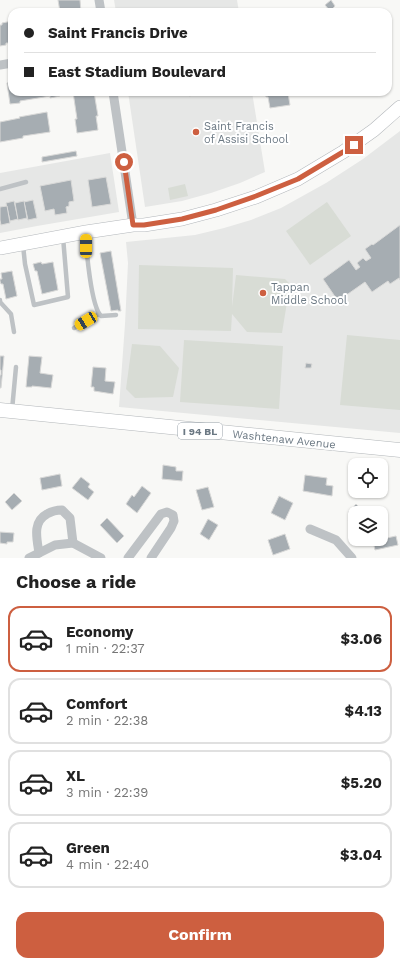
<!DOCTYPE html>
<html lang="en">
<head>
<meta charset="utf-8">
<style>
	body { margin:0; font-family:"Work Sans",sans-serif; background:#f2f2f2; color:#222; height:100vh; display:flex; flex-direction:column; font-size:15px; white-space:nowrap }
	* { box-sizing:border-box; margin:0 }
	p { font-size:13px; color:#767676 }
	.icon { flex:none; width:22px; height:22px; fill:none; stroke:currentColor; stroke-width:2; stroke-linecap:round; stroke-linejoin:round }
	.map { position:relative; height:558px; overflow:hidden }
	.sheet { display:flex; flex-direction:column; background:#fff; flex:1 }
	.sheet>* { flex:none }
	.hud { position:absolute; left:8px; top:8px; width:384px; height:88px; border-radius:12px; box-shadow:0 1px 3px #0004; display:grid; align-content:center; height:88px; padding:0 16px; background:#fff }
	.buttons { position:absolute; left:348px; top:458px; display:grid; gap:8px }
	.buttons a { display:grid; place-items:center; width:40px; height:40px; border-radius:8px; background:#fff; box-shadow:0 1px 3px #0004; font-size:20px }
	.end { position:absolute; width:18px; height:18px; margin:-9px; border:5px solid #cd5f40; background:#fff; box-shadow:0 0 0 2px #fff }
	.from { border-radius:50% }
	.car { position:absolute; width:12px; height:24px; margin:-12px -6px; border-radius:5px; box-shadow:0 0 3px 1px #0007; background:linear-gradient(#f5c518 24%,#345 0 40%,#f5c518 0 76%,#345 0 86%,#f5c518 0) }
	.hud b { display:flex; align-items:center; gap:14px; height:38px; font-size:15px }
	.hud b+b { border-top:1px solid #e0e0e0 }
	.hud i { width:10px; height:10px; background:#222 }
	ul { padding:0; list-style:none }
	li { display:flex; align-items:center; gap:12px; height:66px; margin:0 8px 6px; padding:0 8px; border:2px solid #e0e0e0; border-radius:12px }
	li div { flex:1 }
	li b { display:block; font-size:15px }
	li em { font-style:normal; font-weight:700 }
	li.active { border-color:#cd5f40 }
	li>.icon { width:36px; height:36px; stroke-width:1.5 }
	h2 { padding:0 16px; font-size:18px; line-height:48px }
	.primary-button { display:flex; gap:8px; margin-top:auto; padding:8px 16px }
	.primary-button a { flex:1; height:46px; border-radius:12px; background:#cd5f40; color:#fff; font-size:16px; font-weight:700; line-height:46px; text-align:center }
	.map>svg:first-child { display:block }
	.built { fill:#e6e7e6 }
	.green { fill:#d8dcd5 }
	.building { fill:#a6adb2; stroke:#d9d9d8 }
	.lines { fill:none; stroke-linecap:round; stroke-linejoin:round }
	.secondary-casing { stroke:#b3b7bb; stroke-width:14 }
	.primary-casing { stroke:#b2b6b9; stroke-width:15 }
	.lane { stroke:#bec2c5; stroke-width:4.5 }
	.street { stroke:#bec2c5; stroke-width:9 }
	.secondary { stroke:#fff; stroke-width:13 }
	.primary { stroke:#fff; stroke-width:14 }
	.route { stroke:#cd5f40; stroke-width:5 }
	.poi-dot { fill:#cd5f40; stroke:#fff; stroke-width:1.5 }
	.labels { text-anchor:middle; stroke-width:4; stroke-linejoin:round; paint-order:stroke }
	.shield { fill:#fff; stroke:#97a0a8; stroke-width:1 }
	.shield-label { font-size:10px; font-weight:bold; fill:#6b7883 }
	.poi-label { font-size:11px; fill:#6b7883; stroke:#fff; text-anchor:start }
	.street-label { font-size:11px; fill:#6b7883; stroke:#fff }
</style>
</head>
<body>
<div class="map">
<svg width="400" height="558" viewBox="0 0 400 558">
	<rect width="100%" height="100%" fill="#f8f8f6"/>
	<g class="built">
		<path d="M114,0H237L239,12H116Z"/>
		<path d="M128,92H252L265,172L240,183L211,193L182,201L145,207Z"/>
		<path d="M400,131V433L119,407L125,324L128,263L126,242L195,235L224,228L251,220L281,208L326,183L363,159Z"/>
		<path d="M110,153L119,212L37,226L0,233V173Z"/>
	</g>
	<g class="green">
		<path d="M185,184L188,196L170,200L168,188Z"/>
		<path d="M327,202L351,236L310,265L286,231Z"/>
		<path d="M139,265L233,268L232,307L236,275L285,279L290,284L282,333L247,332L232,314L231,331L138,329Z"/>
		<path d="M347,335L400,340V410L340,405Z"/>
		<path d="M184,340L283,346L279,409L180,402Z"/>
		<path d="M132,344L160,346L179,368L173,397L135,398L126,389Z"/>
	</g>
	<g class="building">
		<path d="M58,0H80L81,12H60Z"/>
		<path d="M331,0L335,6L330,11L325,5Z"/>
		<path d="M12,21V43H6V45L0,46V25H2V23Z"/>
		<path d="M12,82V92H59L60,96L50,98V96L20,101V103L10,104L7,83Z"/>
		<path d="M73,92H94L98,116H96L98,130L77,133L75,119H77Z"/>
		<path d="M165,92H181L165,95Z"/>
		<path d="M188,92H203V93L189,96Z"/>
		<path d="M265,92H291V93H288L290,105L270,108L268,97H266Z"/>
		<path d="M47,112L50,132L23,136V138L0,142V122L20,118L19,117Z"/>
		<path d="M76,151L77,156L42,162V157Z"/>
		<path d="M106,177L111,204L92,207L88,180Z"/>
		<path d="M71,180L74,201L69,202V206L66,207L67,213L55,215L54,209L45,211L40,186Z"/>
		<path d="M33,200L37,218L28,220L24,202Z"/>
		<path d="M14,201L18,219L10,221L6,203Z"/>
		<path d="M24,201L27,218L18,220L15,203Z"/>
		<path d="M7,206L10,223L1,225L0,220V207Z"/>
		<path d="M400,225V280L399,278L390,284L388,281L372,292L365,282L338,301L323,279L349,260L356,270L360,267L357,263L363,258L366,261L371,258L365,249L372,244L373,245Z"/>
		<path d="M111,251L121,311H118V310L111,311L100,253Z"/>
		<path d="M41,262L42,264L53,262L58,290L42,294L37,271H35L33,264Z"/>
		<path d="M12,271L17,296L6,299L3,284H1L0,281V279H2L1,273Z"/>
		<path d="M0,356H4L1,388H0V375H1V370H0Z"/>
		<path d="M29,356L42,357L40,373L53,375L51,388L32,386V387H26Z"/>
		<path d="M306,363L312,364L311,368H305Z"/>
		<path d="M93,367L106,368L105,381L115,382L113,394L94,391V387H91Z"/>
		<path d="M163,465L176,467V471H183L182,481L162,479Z"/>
		<path d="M60,474L62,486L42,490L40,478Z"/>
		<path d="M305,475L327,478L326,485L333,486L332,496L303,491Z"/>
		<path d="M81,477L90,484L88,487L94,492L88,500L72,488Z"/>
		<path d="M142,486L151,493L137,513L126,504L132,495L134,497Z"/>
		<path d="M208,487L214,507L202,510L196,490Z"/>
		<path d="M14,493L22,501L12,510L5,502Z"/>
		<path d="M279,496L293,503L285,520L271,513Z"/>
		<path d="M356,504L365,513H355V528L348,520L352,516L348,512Z"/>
		<path d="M107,518L124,536L117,543L100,525Z"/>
		<path d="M208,519L218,525L209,540L200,534Z"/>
		<path d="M0,532L14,533L13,542H7V544L0,543Z"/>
		<path d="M285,534L290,549L273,555L268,540Z"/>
		<path d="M396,536L398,545L375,550L373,541Z"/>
	</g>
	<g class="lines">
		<defs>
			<path id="secondary" d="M0,248L86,232L133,225H144L182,219L216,210L256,197L298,179L343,152L374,130L400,107"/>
			<path id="primary" d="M0,410L400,450"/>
		</defs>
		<use href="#secondary" class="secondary-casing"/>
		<use href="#primary" class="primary-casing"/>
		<g class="lane">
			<path d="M0,189L26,182"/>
			<path d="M86,234C86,249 91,306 101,316L116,315"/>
			<path d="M23,245L25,264L34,305L68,297L63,237"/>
			<path d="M0,300V302L11,314L14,332"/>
			<path d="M74,328L99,314"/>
			<path d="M12,410L16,367"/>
		</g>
		<g class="street">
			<path d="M99,0L101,12"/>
			<path d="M0,65L12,63"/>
			<path d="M113,92L133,225"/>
			<path d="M310,529L336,540L352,558"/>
			<path d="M39,553C37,539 32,522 47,514C52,511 56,510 62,510L70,518L73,543"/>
			<path d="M29,558L55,545L73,543L101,558"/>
			<path d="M128,558L161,514L167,512L173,515L174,521L171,528L151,558"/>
		</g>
		<use href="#secondary" class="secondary"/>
		<use href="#primary" class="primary"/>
	</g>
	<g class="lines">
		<path class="route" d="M124,162L133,225H144L182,219L216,210L256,196L298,179L343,152L354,145"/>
	</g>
	<g class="poi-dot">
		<circle cx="196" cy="132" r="4"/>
		<circle cx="263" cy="293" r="4"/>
	</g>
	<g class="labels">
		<rect class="shield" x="178" y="423" width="44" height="16" rx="3"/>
		<g class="shield-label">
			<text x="200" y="435">I 94 BL</text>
		</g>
		<g class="poi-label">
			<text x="204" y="130">Saint Francis<tspan x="204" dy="13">of Assisi School</tspan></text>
			<text x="271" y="291">Tappan<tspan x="271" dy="13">Middle School</tspan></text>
		</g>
		<g class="street-label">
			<text transform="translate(284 439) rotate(6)" y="4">Washtenaw Avenue</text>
		</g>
	</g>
</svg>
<div class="buttons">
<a><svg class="icon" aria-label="locate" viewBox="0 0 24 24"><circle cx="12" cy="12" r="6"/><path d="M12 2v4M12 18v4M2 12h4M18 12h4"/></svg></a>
<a><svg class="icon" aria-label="layers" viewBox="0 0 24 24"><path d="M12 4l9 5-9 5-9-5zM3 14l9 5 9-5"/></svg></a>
</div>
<i class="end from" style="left:124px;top:162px"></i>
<i class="end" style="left:354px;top:145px"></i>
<i class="car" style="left:86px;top:246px;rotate:0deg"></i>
<i class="car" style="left:86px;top:321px;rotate:239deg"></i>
<div class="hud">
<b><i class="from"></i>Saint Francis Drive</b>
<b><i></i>East Stadium Boulevard</b>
</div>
</div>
<section class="sheet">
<h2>Choose a ride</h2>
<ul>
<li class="active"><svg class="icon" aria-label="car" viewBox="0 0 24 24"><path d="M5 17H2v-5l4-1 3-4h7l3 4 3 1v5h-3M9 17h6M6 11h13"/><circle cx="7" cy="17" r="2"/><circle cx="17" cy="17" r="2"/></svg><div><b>Economy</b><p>1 min · 22:37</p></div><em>$3.06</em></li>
<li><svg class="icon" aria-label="car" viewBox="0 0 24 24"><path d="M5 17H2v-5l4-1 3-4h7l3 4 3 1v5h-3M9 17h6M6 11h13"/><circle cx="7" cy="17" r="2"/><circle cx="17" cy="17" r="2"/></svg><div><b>Comfort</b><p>2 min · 22:38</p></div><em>$4.13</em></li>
<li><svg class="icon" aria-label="car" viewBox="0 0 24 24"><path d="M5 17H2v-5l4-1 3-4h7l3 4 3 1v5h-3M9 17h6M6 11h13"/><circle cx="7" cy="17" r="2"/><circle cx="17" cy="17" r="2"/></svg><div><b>XL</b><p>3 min · 22:39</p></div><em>$5.20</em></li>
<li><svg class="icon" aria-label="car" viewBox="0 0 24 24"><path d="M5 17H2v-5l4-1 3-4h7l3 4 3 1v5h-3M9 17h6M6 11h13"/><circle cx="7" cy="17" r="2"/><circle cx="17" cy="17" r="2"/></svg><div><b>Green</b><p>4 min · 22:40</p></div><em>$3.04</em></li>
</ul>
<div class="primary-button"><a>Confirm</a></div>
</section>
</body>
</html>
